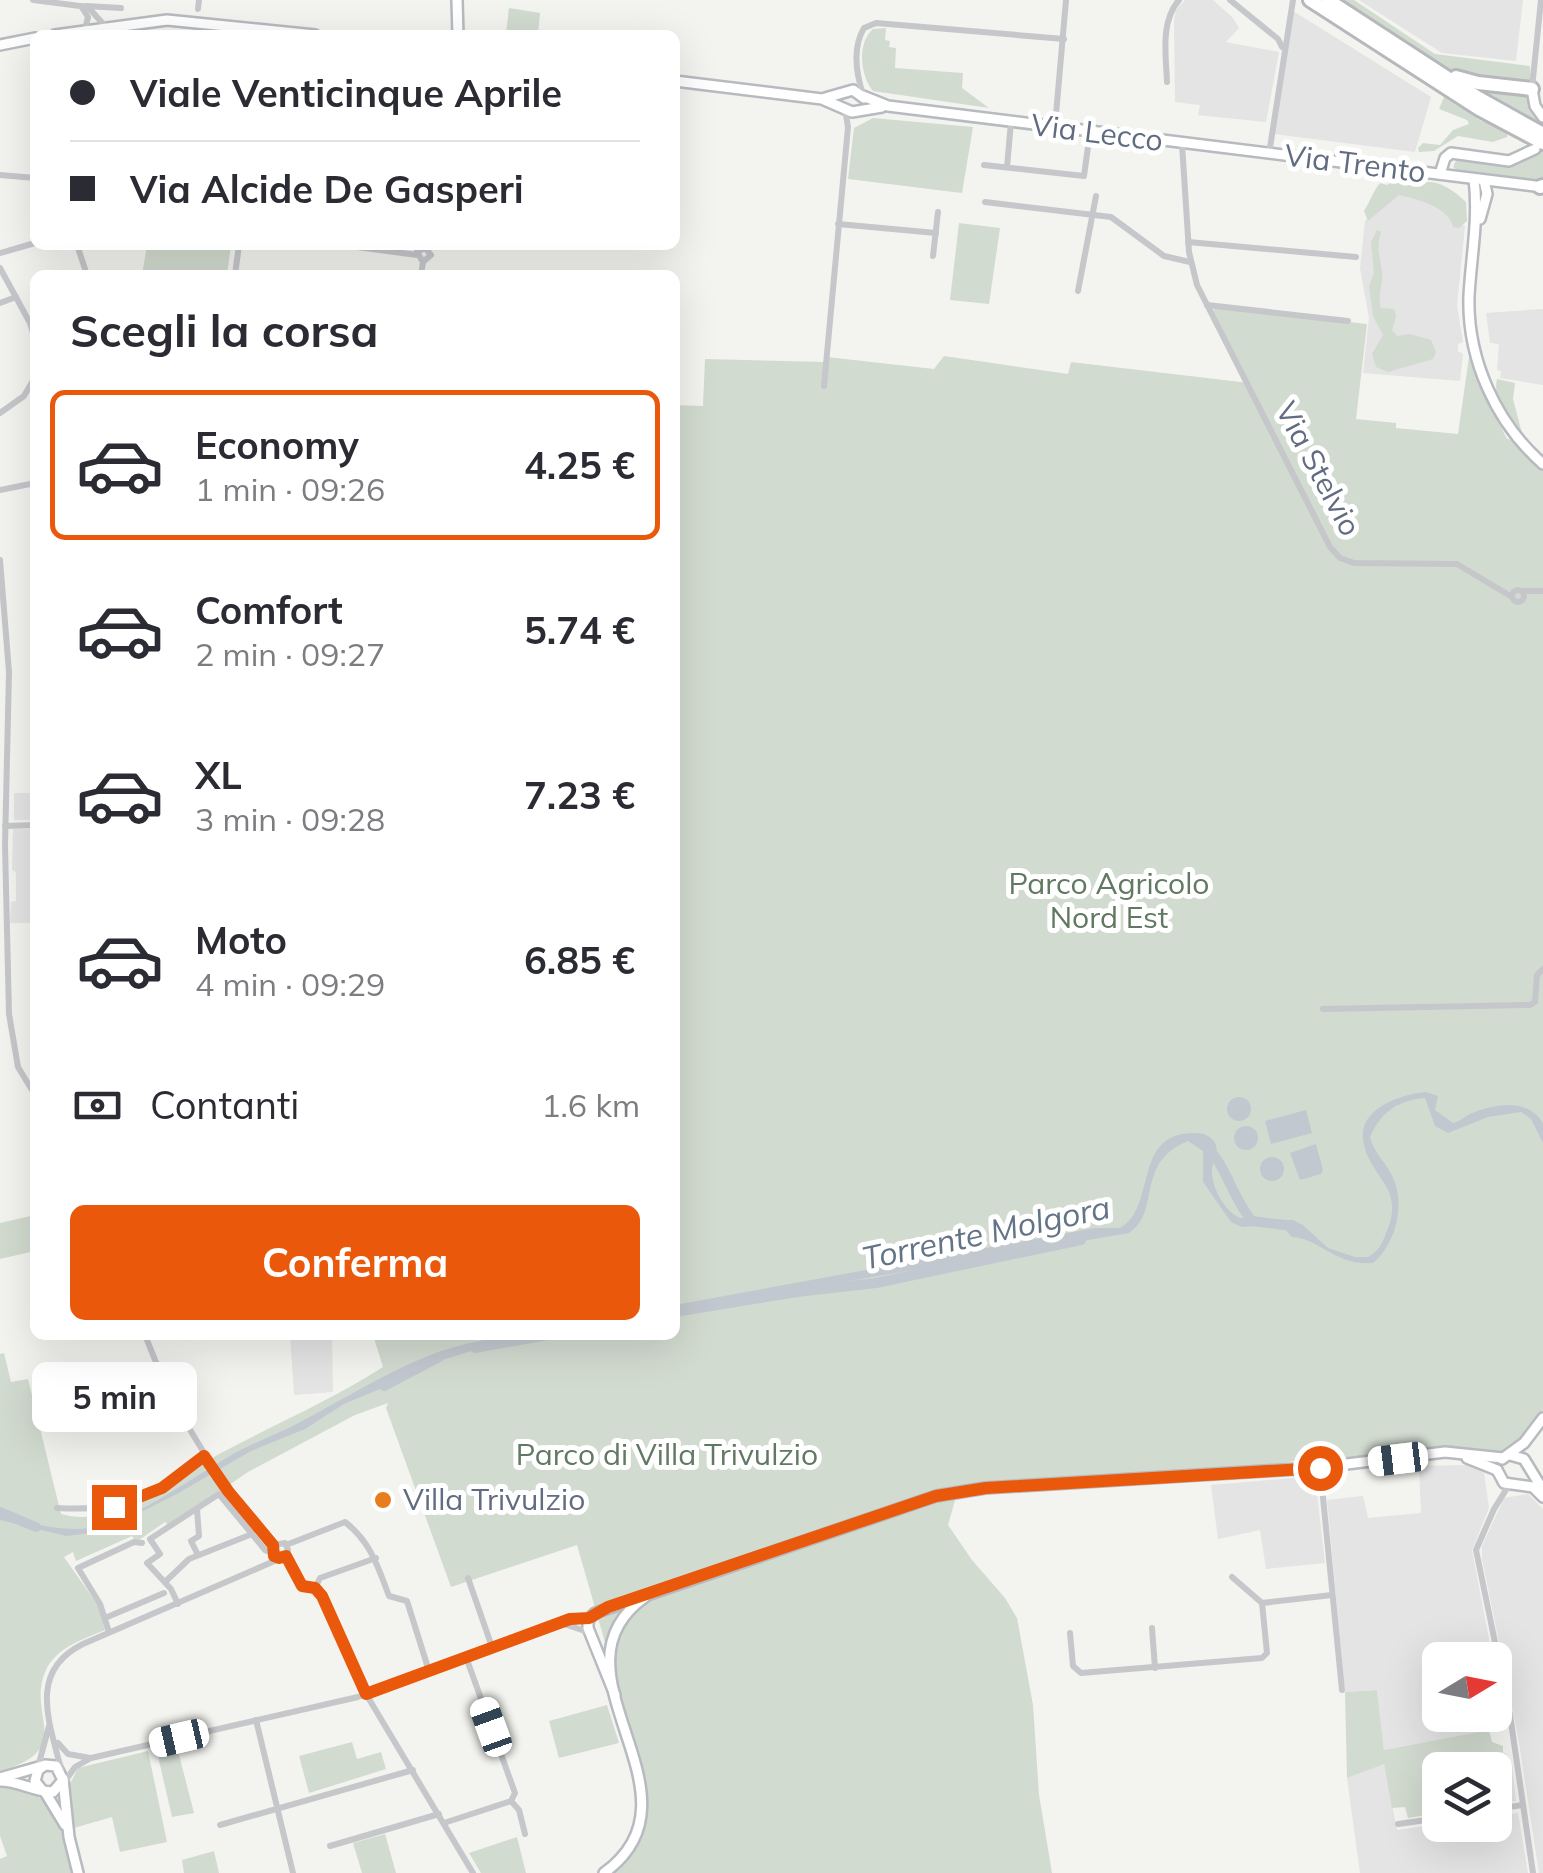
<!DOCTYPE html>
<html lang="it">
<head>
<meta charset="utf-8">
<style>
	body { margin:0; font-family:Mulish,sans-serif; background:#f7f7f7; color:#2b2b33; height:100vh; display:flex; flex-direction:column; font-size:38px; white-space:nowrap }
	* { box-sizing:border-box; margin:0 }
	p { font-size:32px; color:#7c7c81 }
	.icon { flex:none; width:55px; height:55px; fill:none; stroke:currentColor; stroke-width:2; stroke-linecap:round; stroke-linejoin:round }
	.map { position:relative; flex:1; overflow:hidden }
	.drawer { position:absolute; left:30px; top:270px; width:650px; height:1070px; display:flex; flex-direction:column; background:#fff; border-radius:15px; box-shadow:0 10px 40px #0002 }
	.drawer>* { flex:none }
	.guide { position:absolute; left:30px; top:30px; width:650px; height:220px; border-radius:15px; box-shadow:0 10px 40px #0002; display:grid; align-content:center; height:220px; padding:0 40px; background:#fff }
	.needle { width:65px; rotate:80deg }
	.buttons { position:absolute; left:1422px; top:1642px; display:grid; gap:20px }
	.buttons a { display:grid; place-items:center; width:90px; height:90px; border-radius:15px; background:#fff; box-shadow:0 10px 40px #0002; font-size:50px }
	.end { position:absolute; width:45px; height:45px; margin:-22px; border:12px solid #ea580c; background:#fff; box-shadow:0 0 0 5px #fff }
	.from { border-radius:50% }
	.bubble { position:absolute; height:70px; border-radius:15px; background:#fff; box-shadow:0 10px 40px #0002; font-size:32px; font-weight:700; line-height:70px; text-align:center }
	.car { position:absolute; width:30px; height:60px; margin:-30px -15px; border-radius:12px; box-shadow:0 0 8px 2px #0007; background:linear-gradient(#fff 24%,#345 0 40%,#fff 0 76%,#345 0 86%,#fff 0) }
	.guide b { display:flex; align-items:center; gap:35px; height:95px; font-size:38px }
	.guide b+b { border-top:2px solid #e1e1e2 }
	.guide i { width:25px; height:25px; background:#2b2b33 }
	ul { padding:0; list-style:none }
	li { display:flex; align-items:center; gap:30px; height:150px; margin:0 20px 15px; padding:0 20px; border:5px solid transparent; border-radius:15px }
	li div { flex:1 }
	li b { display:block; font-size:38px }
	li em { font-style:normal; font-weight:700 }
	li.active { border-color:#ea580c }
	li>.icon { width:90px; height:90px; stroke-width:1.5 }
	h2 { padding:0 40px; font-size:45px; line-height:120px }
	.pay { display:flex; align-items:center; gap:25px; height:110px; padding:0 40px; font-size:38px }
	.pay p { margin-inline-start:auto }
	.action { display:flex; gap:20px; margin-top:auto; padding:20px 40px }
	.action a { flex:1; height:115px; border-radius:15px; background:#ea580c; color:#fff; font-size:40px; font-weight:700; line-height:115px; text-align:center }
	.map>svg:first-child { display:block }
	.built { fill:#e3e4e3 }
	.green { fill:#d2dbd0 }
	.water { fill:#c2c8cf }
	.lines { fill:none; stroke-linecap:round; stroke-linejoin:round }
	.river { stroke:#c2c8cf; stroke-width:10 }
	.secondary-casing { stroke:#b7babf; stroke-width:14 }
	.highway-casing { stroke:#b7b8bc; stroke-width:18 }
	.street { stroke:#c5c7cb; stroke-width:6 }
	.secondary { stroke:#fff; stroke-width:9 }
	.highway { stroke:#fff; stroke-width:12 }
	.route { stroke:#ea580c; stroke-width:12 }
	.poi-dot { fill:#e77d1c; stroke:#fff; stroke-width:4 }
	.labels { text-anchor:middle; stroke-width:10; stroke-linejoin:round; paint-order:stroke }
	.street-label { font-size:30px; fill:#626c81; stroke:#fff }
	.park-label { font-size:30px; fill:#617862; stroke:#fff }
	.poi-label { font-size:30px; fill:#626c81; stroke:#fff; text-anchor:start }
	.water-label { font-size:32px; font-style:italic; fill:#627486; stroke:#fff }
</style>
</head>
<body>
<div class="map">
<svg width="1543" height="1873" viewBox="0 0 1543 1873">
	<rect width="100%" height="100%" fill="#f3f4ef"/>
	<g class="built">
		<path d="M1185,0H1213L1233,18L1239,28L1226,42L1279,52L1266,122L1198,115L1200,105L1175,102L1174,20L1176,10Z"/>
		<path d="M1359,0H1523L1516,61L1442,53Z"/>
		<path d="M1293,11L1431,97L1415,152L1274,134Z"/>
		<path d="M1394,192L1435,201L1465,226L1457,305L1463,342L1458,344V351L1463,354L1460,381L1363,373L1369,318L1360,268L1365,221Z"/>
		<path d="M1543,309V385L1500,378L1501,371L1497,370L1499,344L1490,343L1486,313Z"/>
		<rect x="14" y="793" width="21" height="27"/>
		<path d="M13,829H35V923H10L11,902L16,901V872L12,870Z"/>
		<path d="M290,1335H332L333,1392L294,1395Z"/>
		<path d="M1468,1465L1484,1473L1489,1508L1472,1550L1493,1660H1440V1715H1495V1670L1504,1716L1488,1720L1489,1730L1384,1750L1377,1690L1345,1692L1327,1500L1363,1496L1368,1518L1421,1513L1419,1466Z"/>
		<path d="M1315,1476L1325,1563L1266,1569L1260,1530L1218,1539L1211,1485Z"/>
		<path d="M1528,1494L1543,1509V1873H1539L1518,1736L1482,1559V1546L1504,1498Z"/>
		<path d="M1506,1753L1507,1760L1512,1763L1516,1801L1495,1805V1770H1449L1447,1759Z"/>
		<path d="M1384,1763L1397,1830L1440,1824L1495,1825V1816L1518,1813L1528,1873H1360L1347,1778Z"/>
	</g>
	<g class="green">
		<path d="M1339,0H1354L1435,54L1530,66L1531,81L1525,86L1452,73Z"/>
		<path d="M509,8L540,13L538,35L506,33Z"/>
		<path d="M886,28L885,40L890,41L889,47L896,48L895,68L963,73L962,88L989,108L873,91C860,75 857,43 873,29Z"/>
		<path d="M1466,88L1525,95L1543,124V132Z"/>
		<path d="M1444,97L1481,121L1502,126L1508,132L1507,137L1493,142L1458,136L1434,151L1419,152L1418,148L1423,143L1440,145L1453,130L1469,124L1467,120L1439,109Z"/>
		<path d="M873,118L973,127L962,193L848,179L854,128Z"/>
		<path d="M1540,150L1543,152V183L1459,172L1453,167L1458,156L1513,162Z"/>
		<path d="M1393,181L1413,186C1434,175 1451,188 1466,202L1467,221L1459,228L1453,227C1449,207 1417,199 1399,195L1368,221L1364,211C1370,202 1373,191 1380,183L1387,185Z"/>
		<path d="M959,223L1000,228L989,304L950,300Z"/>
		<path d="M1377,230L1381,232C1375,252 1381,255 1382,274C1383,287 1377,294 1381,308L1394,309L1396,317L1392,330L1397,336L1410,334L1431,340L1436,352L1433,359L1388,372L1376,367L1372,354L1383,335L1373,316L1369,286L1374,273L1371,242Z"/>
		<path d="M147,245H231L227,275H142Z"/>
		<path d="M1216,307L1367,324L1356,419L1396,423V428L1458,434L1469,357L1478,382L1507,439L1516,440L1543,467V1410L1522,1443L1506,1453L1495,1455L1456,1448L1318,1464H1296L1294,1461L1263,1468L959,1486L948,1525L972,1560L1005,1598L1017,1618L1033,1705L1039,1795L1052,1873H611C638,1848 648,1821 646,1785L577,1545L451,1587L386,1408L388,1403L355,1415L248,1472L169,1526L165,1522L136,1542L132,1536L76,1561L73,1552L64,1557L99,1607L105,1630C84,1639 57,1647 46,1670C25,1716 78,1749 0,1771V1354L4,1353L11,1382L28,1379L61,1514C115,1530 177,1477 221,1453C275,1424 332,1400 383,1367L373,1335H675V405L703,406L705,359L825,362L827,357L934,369L944,356L1068,374L1071,362L1249,383L1213,310Z"/>
		<path d="M1497,379L1515,383L1513,399L1523,437C1510,423 1492,399 1497,379Z"/>
		<path d="M35,1215V1251L0,1259V1223Z"/>
		<path d="M1377,1690L1384,1750L1489,1730L1492,1742L1503,1746V1754L1448,1759L1449,1770H1440V1813L1408,1818L1405,1807L1392,1808L1384,1764L1347,1778L1345,1692Z"/>
		<path d="M607,1705L619,1743L559,1758L549,1721Z"/>
		<path d="M352,1742L357,1759L381,1752L386,1769L309,1793L299,1756Z"/>
		<path d="M177,1747L194,1813L172,1817L157,1752Z"/>
		<path d="M148,1751L167,1842L120,1852L112,1817L74,1828L70,1784L78,1768Z"/>
		<path d="M9,1784C62,1798 60,1828 74,1873H0V1859L7,1856L0,1836V1785Z"/>
		<path d="M385,1834L396,1873H362L353,1843Z"/>
		<path d="M517,1837L526,1873H481L469,1853Z"/>
		<path d="M214,1851L219,1873H184L182,1860Z"/>
	</g>
	<g class="water">
		<path d="M1426,1092L1438,1096L1435,1110L1453,1123C1462,1121 1465,1115 1475,1112C1498,1103 1529,1099 1543,1123V1143L1531,1119L1521,1112L1488,1117L1448,1133L1435,1126L1425,1098C1398,1100 1381,1112 1370,1137C1374,1154 1388,1164 1394,1180C1405,1207 1395,1245 1373,1263C1335,1266 1319,1238 1292,1237L1280,1224L1242,1227L1231,1222L1203,1182V1151L1188,1141C1134,1163 1162,1211 1129,1233L675,1311V1305L1095,1228H1120C1158,1207 1131,1131 1196,1133C1204,1133 1211,1136 1215,1143C1220,1154 1211,1162 1212,1173C1213,1190 1225,1211 1240,1218L1293,1220L1303,1225L1328,1248L1355,1257H1368C1378,1252 1382,1244 1386,1233C1407,1185 1368,1179 1363,1139C1359,1108 1402,1094 1426,1092Z"/>
		<circle cx="1239" cy="1109" r="12"/>
		<path d="M1306,1110L1312,1133L1271,1144L1265,1121Z"/>
		<circle cx="1246" cy="1138" r="12"/>
		<path d="M1316,1144L1323,1170L1321,1174L1300,1180L1290,1153Z"/>
		<circle cx="1272" cy="1169" r="12"/>
		<path d="M544,1335L494,1344L423,1366L392,1384L344,1404L305,1429L251,1451L175,1495L101,1532L66,1536L0,1520V1515C29,1523 60,1532 90,1528C131,1522 184,1483 220,1462C246,1445 275,1436 302,1421C389,1375 440,1335 544,1335Z"/>
	</g>
	<g class="lines">
		<g class="river">
			<path d="M1207,1147C1227,1167 1233,1199 1252,1221L1292,1226"/>
			<path d="M675,1312L797,1292L876,1283L1081,1240"/>
			<path d="M475,1348L548,1335"/>
			<path d="M384,1386L439,1357"/>
			<path d="M0,1512L36,1527"/>
		</g>
		<defs>
			<g id="secondary">
				<path d="M457,0L458,35"/>
				<path d="M55,35L167,20L315,35"/>
				<path d="M0,45L35,38"/>
				<path d="M675,81L822,99L852,112L882,107"/>
				<path d="M1532,89L1535,106L1543,117"/>
				<path d="M863,96L888,106L1543,187"/>
				<path d="M825,98L853,90L864,98"/>
				<path d="M1440,174L1445,158L1451,153L1509,161L1535,149"/>
				<path d="M1474,179C1479,219 1471,257 1469,296C1467,359 1496,423 1543,464"/>
				<path d="M1480,219L1487,194L1484,180"/>
				<path d="M1510,1455L1524,1459L1543,1490"/>
				<path d="M1467,1458L1497,1470"/>
				<path d="M1502,1459L1524,1443L1543,1418"/>
				<path d="M1497,1470L1504,1483L1533,1487L1543,1497"/>
				<path d="M615,1695L588,1628V1620L595,1613L936,1496L985,1488L1314,1468L1445,1452L1503,1458"/>
				<path d="M0,1778L42,1766"/>
				<path d="M63,1779L69,1837L78,1873"/>
				<path d="M0,1781C19,1781 35,1792 53,1792L63,1780L56,1766L45,1765L38,1770L35,1781L42,1790"/>
				<path d="M45,1792L65,1825"/>
				<path d="M604,1873C713,1795 540,1671 645,1597"/>
			</g>
			<g id="highway">
				<path d="M1310,0L1479,109L1543,143"/>
				<path d="M1328,0L1477,97L1543,134"/>
				<path d="M1456,77L1478,83L1532,89"/>
				<path d="M1540,187L1543,186"/>
			</g>
		</defs>
		<use href="#secondary" class="secondary-casing"/>
		<use href="#highway" class="highway-casing"/>
		<g class="street">
			<path d="M33,0L88,7L105,26"/>
			<path d="M1230,0L1278,39L1282,47"/>
			<path d="M81,6L88,17L85,30"/>
			<path d="M86,6L121,8"/>
			<path d="M198,9L199,0"/>
			<path d="M1167,82C1166,55 1160,22 1179,0"/>
			<path d="M1532,88L1541,0"/>
			<path d="M863,95C856,73 852,48 864,28L876,23L1064,39"/>
			<path d="M1055,126L1066,0"/>
			<path d="M1182,144L1189,252L1197,285L1330,547L1340,558L1354,563L1457,564L1512,597"/>
			<path d="M1269,154L1293,0"/>
			<path d="M984,165L1084,176L1090,132"/>
			<path d="M1007,167L1011,122"/>
			<path d="M0,175L35,178"/>
			<path d="M985,202L1111,217L1164,256L1190,262"/>
			<path d="M838,224L936,233"/>
			<path d="M1188,242L1356,257"/>
			<path d="M77,245L87,275"/>
			<path d="M342,245L417,255"/>
			<path d="M0,253L35,243"/>
			<path d="M933,256L938,212"/>
			<path d="M0,268L30,323L35,340"/>
			<path d="M235,275L239,245"/>
			<path d="M421,275L423,262L417,252L425,248L431,255L423,262"/>
			<path d="M1078,291L1096,196"/>
			<path d="M0,303L16,297"/>
			<path d="M1207,305L1348,321"/>
			<path d="M824,386L848,127L845,109"/>
			<path d="M0,413L24,396L35,377"/>
			<path d="M0,490L35,483"/>
			<path d="M0,560L9,672L5,845L9,1014L18,1067L35,1095"/>
			<circle cx="1518" cy="596" r="6"/>
			<path d="M1524,591H1543"/>
			<path d="M5,826L35,825"/>
			<path d="M1323,1009L1530,1005L1535,1002L1537,975L1543,969"/>
			<path d="M145,1335C174,1412 219,1483 273,1545L272,1551L276,1558"/>
			<path d="M1320,1467L1342,1690"/>
			<path d="M1509,1485L1494,1509L1476,1550L1510,1715L1533,1873"/>
			<path d="M57,1508C134,1512 144,1496 204,1456"/>
			<path d="M197,1509L199,1536L191,1541L198,1555"/>
			<path d="M286,1545L345,1522C371,1542 378,1567 389,1596L407,1601L429,1671"/>
			<path d="M286,1556L300,1585L315,1588"/>
			<path d="M1232,1577L1262,1603L1332,1595"/>
			<path d="M468,1578L492,1647"/>
			<path d="M165,1582L189,1559L252,1534"/>
			<path d="M315,1588L330,1611L366,1694L473,1873"/>
			<path d="M315,1588L320,1578L376,1558"/>
			<path d="M178,1604L171,1589L147,1563L160,1554L150,1539L219,1494L265,1550L272,1553"/>
			<path d="M105,1618L164,1593"/>
			<path d="M561,1623L591,1633"/>
			<path d="M1152,1628L1155,1668"/>
			<path d="M109,1632L100,1604L78,1568L134,1542L142,1543"/>
			<path d="M1070,1633L1073,1666L1081,1673L1262,1658L1267,1653L1262,1603"/>
			<path d="M256,1720L293,1873"/>
			<path d="M58,1743L68,1754L90,1758"/>
			<path d="M38,1767L49,1726"/>
			<path d="M61,1769C49,1721 28,1671 83,1644L286,1556L288,1550L285,1543L273,1545"/>
			<path d="M63,1784L75,1767L91,1758L358,1697L570,1619L588,1618"/>
			<path d="M511,1801L519,1810L525,1834"/>
			<path d="M1495,1809L1523,1805"/>
			<path d="M444,1823L511,1801L515,1793L466,1657"/>
			<path d="M1398,1824L1440,1818"/>
			<path d="M220,1825L413,1770"/>
			<path d="M330,1846L439,1814"/>
		</g>
		<use href="#secondary" class="secondary"/>
		<use href="#highway" class="highway"/>
	</g>
	<g class="lines">
		<path class="route" d="M114,1507L162,1488L204,1456L228,1491L273,1545L274,1556L279,1558L286,1556L302,1586L315,1588L322,1596L366,1694L570,1619L589,1618L608,1607L936,1496L986,1488L1320,1468"/>
	</g>
	<circle class="poi-dot" cx="383" cy="1500" r="10"/>
	<g class="labels">
		<g class="street-label">
			<text transform="translate(1097 133) rotate(7)" y="10">Via Lecco</text>
			<text transform="translate(1355 164) rotate(7)" y="10">Via Trento</text>
			<text transform="translate(1318 469) rotate(62)" y="10">Via Stelvio</text>
		</g>
		<g class="park-label">
			<text x="1109" y="894">Parco Agricolo<tspan x="1109" dy="34">Nord Est</tspan></text>
			<text x="667" y="1465">Parco di Villa Trivulzio</text>
		</g>
		<g class="poi-label">
			<text x="403" y="1510">Villa Trivulzio</text>
		</g>
		<g class="water-label">
			<text transform="translate(986 1233) rotate(-12)" y="11">Torrente Molgora</text>
		</g>
	</g>
</svg>
<div class="buttons">
<a><svg class="needle" viewBox="-14 -14 28 28"><path d="M0-13l5 13h-10z" fill="#e53935"/><path d="M0 13l5-13h-10z" fill="#7c7c81"/></svg></a>
<a><svg class="icon" aria-label="layers" viewBox="0 0 24 24"><path d="M12 4l9 5-9 5-9-5zM3 14l9 5 9-5"/></svg></a>
</div>
<i class="end from" style="left:1320px;top:1468px"></i>
<i class="end" style="left:114px;top:1507px"></i>
<div class="bubble" style="left:32px;top:1362px;width:165px">5 min</div>
<i class="car" style="left:1398px;top:1459px;rotate:263deg"></i>
<i class="car" style="left:491px;top:1727px;rotate:340deg"></i>
<i class="car" style="left:179px;top:1738px;rotate:257deg"></i>
<div class="guide">
<b><i class="from"></i>Viale Venticinque Aprile</b>
<b><i></i>Via Alcide De Gasperi</b>
</div>
<section class="drawer">
<h2>Scegli la corsa</h2>
<ul>
<li class="active"><svg class="icon" aria-label="car" viewBox="0 0 24 24"><path d="M5 17H2v-5l4-1 3-4h7l3 4 3 1v5h-3M9 17h6M6 11h13"/><circle cx="7" cy="17" r="2"/><circle cx="17" cy="17" r="2"/></svg><div><b>Economy</b><p>1 min · 09:26</p></div><em>4.25 €</em></li>
<li><svg class="icon" aria-label="car" viewBox="0 0 24 24"><path d="M5 17H2v-5l4-1 3-4h7l3 4 3 1v5h-3M9 17h6M6 11h13"/><circle cx="7" cy="17" r="2"/><circle cx="17" cy="17" r="2"/></svg><div><b>Comfort</b><p>2 min · 09:27</p></div><em>5.74 €</em></li>
<li><svg class="icon" aria-label="car" viewBox="0 0 24 24"><path d="M5 17H2v-5l4-1 3-4h7l3 4 3 1v5h-3M9 17h6M6 11h13"/><circle cx="7" cy="17" r="2"/><circle cx="17" cy="17" r="2"/></svg><div><b>XL</b><p>3 min · 09:28</p></div><em>7.23 €</em></li>
<li><svg class="icon" aria-label="car" viewBox="0 0 24 24"><path d="M5 17H2v-5l4-1 3-4h7l3 4 3 1v5h-3M9 17h6M6 11h13"/><circle cx="7" cy="17" r="2"/><circle cx="17" cy="17" r="2"/></svg><div><b>Moto</b><p>4 min · 09:29</p></div><em>6.85 €</em></li>
</ul>
<div class="pay"><svg class="icon" aria-label="cash" viewBox="0 0 24 24"><path d="M3 7h18v10H3z"/><circle cx="12" cy="12" r="2"/></svg>Contanti<p>1.6 km</p></div>
<div class="action"><a>Conferma</a></div>
</section>
</div>
</body>
</html>
